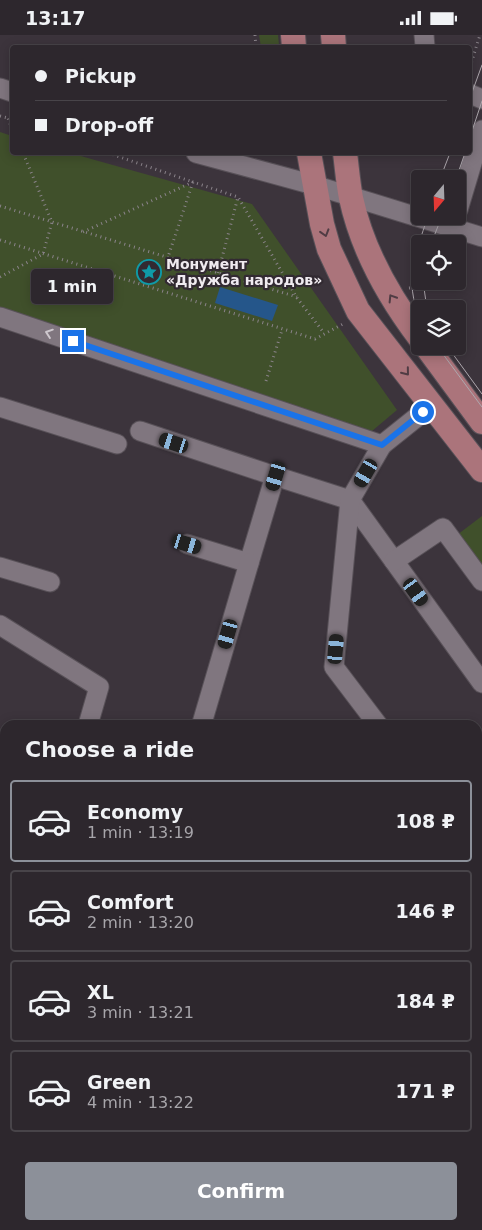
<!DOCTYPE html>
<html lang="en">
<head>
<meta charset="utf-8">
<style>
	body { margin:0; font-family:"DejaVu Sans",sans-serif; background:#393339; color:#f1f3f6; height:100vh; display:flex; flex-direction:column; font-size:19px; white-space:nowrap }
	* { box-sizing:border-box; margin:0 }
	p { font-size:16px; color:#a7a5aa }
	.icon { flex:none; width:28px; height:28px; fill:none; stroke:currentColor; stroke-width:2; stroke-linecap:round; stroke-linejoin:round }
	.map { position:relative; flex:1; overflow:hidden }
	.side { position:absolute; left:0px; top:685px; width:482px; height:510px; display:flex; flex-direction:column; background:#2d272d; border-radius:15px 15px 0 0; box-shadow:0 2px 12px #0003,0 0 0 1px #484449 }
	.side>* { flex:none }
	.hud { position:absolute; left:10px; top:10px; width:462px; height:110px; border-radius:5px; box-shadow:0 2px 12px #0003,0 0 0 1px #484449; display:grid; align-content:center; height:110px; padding:0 25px; background:#2d272d }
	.needle { width:32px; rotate:199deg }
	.tools { position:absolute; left:411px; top:135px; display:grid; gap:10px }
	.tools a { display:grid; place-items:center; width:55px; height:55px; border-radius:5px; background:#2d272d; box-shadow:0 2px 12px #0003,0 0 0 1px #484449; font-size:25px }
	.end { position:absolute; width:22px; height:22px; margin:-11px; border:6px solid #1a73e8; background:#fff; box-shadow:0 0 0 2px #fff }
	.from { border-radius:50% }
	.bubble { position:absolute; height:35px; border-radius:5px; background:#2d272d; box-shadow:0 2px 12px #0003,0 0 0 1px #484449; font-size:16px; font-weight:600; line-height:35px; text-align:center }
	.car { position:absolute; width:15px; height:30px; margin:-15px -8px; border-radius:6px; box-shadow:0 0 4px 1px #0007; background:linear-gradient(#222 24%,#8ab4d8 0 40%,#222 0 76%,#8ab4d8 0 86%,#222 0) }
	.hud b { display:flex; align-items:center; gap:18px; height:48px; font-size:19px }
	.hud b+b { border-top:1px solid #484449 }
	.hud i { width:12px; height:12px; background:#f1f3f6 }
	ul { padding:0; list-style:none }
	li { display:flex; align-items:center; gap:15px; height:82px; margin:0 10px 8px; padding:0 15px; border:2px solid #484449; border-radius:5px }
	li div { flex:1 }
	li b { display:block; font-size:19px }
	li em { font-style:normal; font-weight:600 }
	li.on { border-color:#8c9099 }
	li>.icon { width:45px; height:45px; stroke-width:1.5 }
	h2 { padding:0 25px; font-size:22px; line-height:60px }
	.button { display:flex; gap:10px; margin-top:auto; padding:10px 25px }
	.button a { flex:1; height:58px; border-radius:5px; background:#8c9099; color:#fff; font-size:20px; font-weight:600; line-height:58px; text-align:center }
	.status { display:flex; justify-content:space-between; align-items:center; height:35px; padding:0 25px; background:#2d272d; direction:ltr }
	.status svg { height:14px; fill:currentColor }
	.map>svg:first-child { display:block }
	.green { fill:#40502b }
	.water { fill:#25568a }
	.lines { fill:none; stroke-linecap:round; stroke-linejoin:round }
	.minor-casing { stroke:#585158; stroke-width:21 }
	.major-casing { stroke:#585158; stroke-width:26 }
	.path { stroke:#8b848b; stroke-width:3; stroke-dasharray:1 4; stroke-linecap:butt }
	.minor { stroke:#80767f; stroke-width:19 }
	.major { stroke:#ab747b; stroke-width:24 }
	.tram { stroke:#aea8ae; stroke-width:1 }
	.oneway { stroke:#503c44 }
	.oneway2 { stroke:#cec8ce }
	.route { stroke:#1a73e8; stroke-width:6 }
	.labels { text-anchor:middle; stroke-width:4.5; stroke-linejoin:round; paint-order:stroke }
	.poi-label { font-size:14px; font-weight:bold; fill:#f0ebf0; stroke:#322a32; text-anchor:start }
</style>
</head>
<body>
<div class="status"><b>13:17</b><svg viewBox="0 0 49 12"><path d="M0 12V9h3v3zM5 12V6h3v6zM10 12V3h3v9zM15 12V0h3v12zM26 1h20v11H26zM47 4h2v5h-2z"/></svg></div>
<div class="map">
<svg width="482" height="1195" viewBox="0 0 482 1195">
	<rect width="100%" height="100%" fill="#3c343c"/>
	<g class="green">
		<path d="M259,0H278L279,10L261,12Z"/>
		<path d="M0,97L12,101V118H70L252,169L397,375L372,396L0,277Z"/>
		<path d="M482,481V534L457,500Z"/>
		<path d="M124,1190H293L308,1195H122Z"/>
	</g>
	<path class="water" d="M220,252L278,270L272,286L215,268Z"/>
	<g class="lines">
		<defs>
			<g id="minor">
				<path d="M424,0L425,12"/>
				<path d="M0,53L12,57"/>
				<path d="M470,59L482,64"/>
				<path d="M196,118L314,150L482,202"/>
				<path d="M458,175L482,95"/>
				<path d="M0,282L382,410L432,370"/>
				<path d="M0,372L117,409"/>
				<path d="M140,396L275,441"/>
				<path d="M187,509L249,528L275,441L350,465L482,648"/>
				<path d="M394,526L443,493L482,546"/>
				<path d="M0,532L50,547"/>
				<path d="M0,590L99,652L88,690"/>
				<path d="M202,688L249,528"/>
				<path d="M378,690L334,632L350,465L382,410"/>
				<path d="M0,885L5,887"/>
				<path d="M478,990L482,987"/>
				<path d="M0,1004L5,1006"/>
				<path d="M416,1190L420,1195"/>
				<path d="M8,1195L9,1190"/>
				<path d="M37,1195L39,1190"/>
				<path d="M132,1195L133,1190"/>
			</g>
			<g id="major">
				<path d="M293,0L294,12"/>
				<path d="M333,0L334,12"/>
				<path d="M309,118L322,189L329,214L358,276L482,435"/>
				<path d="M345,118C347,133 348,148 351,163C362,214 389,262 420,303"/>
				<path d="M426,311L482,387"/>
			</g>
		</defs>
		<use href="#minor" class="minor-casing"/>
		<use href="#major" class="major-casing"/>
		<g class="path">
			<path d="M255,0L256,12"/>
			<path d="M470,32L480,0"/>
			<path d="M0,81L8,83"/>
			<path d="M12,85L8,83L12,94"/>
			<path d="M108,118L193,147L168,222"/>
			<path d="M0,171L297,262"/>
			<path d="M83,197L193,147L238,162L297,263L324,298"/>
			<path d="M0,205L315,304L343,289"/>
			<path d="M218,238L238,162"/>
			<path d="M0,242L43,219L52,187L23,118"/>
			<path d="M409,253L438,250"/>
			<path d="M266,346L282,295"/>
		</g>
		<use href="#minor" class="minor"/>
		<use href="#major" class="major"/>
		<g class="tram">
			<path d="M470,63L482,30"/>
			<path d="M470,102L482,66"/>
			<path d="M440,144L450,118"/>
			<path d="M456,144L465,118"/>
			<path d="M431,209L442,181"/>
			<path d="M423,246L427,274"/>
			<path d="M420,286C404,241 414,224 428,181"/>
			<path d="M437,311L482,372"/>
			<path d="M447,311L482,359"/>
		</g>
	</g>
	<defs><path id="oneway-chevron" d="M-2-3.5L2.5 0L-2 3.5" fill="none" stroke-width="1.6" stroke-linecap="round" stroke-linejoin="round" transform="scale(1.25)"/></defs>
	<g class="oneway">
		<use href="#oneway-chevron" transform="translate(325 198) rotate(73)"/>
		<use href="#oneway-chevron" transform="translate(392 263) rotate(-122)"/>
		<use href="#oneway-chevron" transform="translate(406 337) rotate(51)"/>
	</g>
	<use class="oneway2" href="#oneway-chevron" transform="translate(49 298) rotate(-161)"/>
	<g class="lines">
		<path class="route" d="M73,306L382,410L423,377"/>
	</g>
	<defs>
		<symbol id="sight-ring" viewBox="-11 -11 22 22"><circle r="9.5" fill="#322a32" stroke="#0f9aa8" stroke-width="1.5"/><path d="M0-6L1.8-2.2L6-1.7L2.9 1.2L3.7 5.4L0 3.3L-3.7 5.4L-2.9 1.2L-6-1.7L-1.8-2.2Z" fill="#0f9aa8"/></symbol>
	</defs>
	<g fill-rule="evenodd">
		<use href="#sight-ring" x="135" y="223" width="28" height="28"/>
	</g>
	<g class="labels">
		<g class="poi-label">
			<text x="166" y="234">Монумент<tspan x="166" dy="16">«Дружба народов»</tspan></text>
		</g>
	</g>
</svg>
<div class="tools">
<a><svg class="needle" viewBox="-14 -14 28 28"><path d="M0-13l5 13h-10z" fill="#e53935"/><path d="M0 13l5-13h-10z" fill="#a7a5aa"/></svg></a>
<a><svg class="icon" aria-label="locate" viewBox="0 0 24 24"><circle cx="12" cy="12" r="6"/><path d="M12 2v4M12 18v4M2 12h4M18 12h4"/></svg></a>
<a><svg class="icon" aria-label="layers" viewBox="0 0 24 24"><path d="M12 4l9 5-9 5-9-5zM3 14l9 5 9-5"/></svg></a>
</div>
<i class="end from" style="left:423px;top:377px"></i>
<i class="end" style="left:73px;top:306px"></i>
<div class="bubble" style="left:31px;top:234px;width:82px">1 min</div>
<i class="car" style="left:174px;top:408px;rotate:288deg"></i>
<i class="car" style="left:366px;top:438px;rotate:210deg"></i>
<i class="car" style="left:276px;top:441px;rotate:197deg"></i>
<i class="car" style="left:187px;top:509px;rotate:107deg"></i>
<i class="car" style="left:416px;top:557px;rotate:144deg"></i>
<i class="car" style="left:228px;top:599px;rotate:196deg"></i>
<i class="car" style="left:336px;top:614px;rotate:5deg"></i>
<div class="hud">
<b><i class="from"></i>Pickup</b>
<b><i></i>Drop-off</b>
</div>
<section class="side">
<h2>Choose a ride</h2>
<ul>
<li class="on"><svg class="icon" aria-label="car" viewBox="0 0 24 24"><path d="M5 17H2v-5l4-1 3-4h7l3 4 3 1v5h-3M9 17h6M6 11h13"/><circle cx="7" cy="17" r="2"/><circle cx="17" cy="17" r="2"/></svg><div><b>Economy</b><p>1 min · 13:19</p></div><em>108 ₽</em></li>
<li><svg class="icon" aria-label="car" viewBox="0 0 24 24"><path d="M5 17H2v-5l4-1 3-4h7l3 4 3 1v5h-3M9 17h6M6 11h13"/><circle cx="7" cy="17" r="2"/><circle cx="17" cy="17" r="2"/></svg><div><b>Comfort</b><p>2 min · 13:20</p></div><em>146 ₽</em></li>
<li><svg class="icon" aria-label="car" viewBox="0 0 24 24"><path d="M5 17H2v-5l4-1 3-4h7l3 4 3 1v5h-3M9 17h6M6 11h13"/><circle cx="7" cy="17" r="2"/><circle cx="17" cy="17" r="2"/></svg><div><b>XL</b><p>3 min · 13:21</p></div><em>184 ₽</em></li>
<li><svg class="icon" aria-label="car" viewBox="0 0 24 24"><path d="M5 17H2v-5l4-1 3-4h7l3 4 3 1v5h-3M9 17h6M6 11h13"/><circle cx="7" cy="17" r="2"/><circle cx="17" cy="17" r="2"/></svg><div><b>Green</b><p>4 min · 13:22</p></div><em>171 ₽</em></li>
</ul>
<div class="button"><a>Confirm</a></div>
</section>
</div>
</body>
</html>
